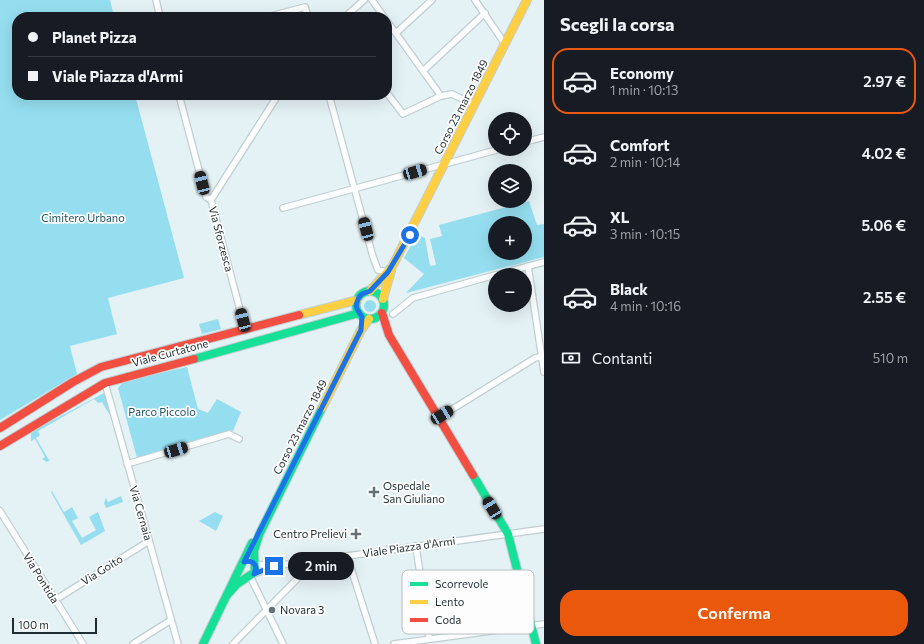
<!DOCTYPE html>
<html lang="it">
<head>
<meta charset="utf-8">
<style>
	body { margin:0; font-family:Commissioner,sans-serif; background:#242831; color:#f1f3f6; height:100vh; display:flex; flex-direction:column; font-size:15px; white-space:nowrap }
	* { box-sizing:border-box; margin:0 }
	p { font-size:13px; color:#9ea1a6 }
	.icon { flex:none; width:22px; height:22px; fill:none; stroke:currentColor; stroke-width:2; stroke-linecap:round; stroke-linejoin:round }
	.map { position:relative; flex:1; overflow:hidden }
	.panel { display:flex; flex-direction:column; background:#171b24; width:380px }
	.panel>* { flex:none }
	.top-card { position:absolute; left:12px; top:12px; width:380px; height:88px; border-radius:16px; box-shadow:0 4px 16px #0002; display:grid; align-content:center; height:88px; padding:0 16px; background:#171b24 }
	.controls { position:absolute; left:488px; top:112px; display:grid; gap:8px }
	.controls a { display:grid; place-items:center; width:44px; height:44px; border-radius:50%; background:#171b24; box-shadow:0 4px 16px #0002; font-size:20px }
	.scale { position:absolute; left:12px; bottom:10px; width:85px; box-sizing:border-box; padding-left:4px; border:2px solid #1d2d32; border-top:0; font-size:11px; line-height:14px; white-space:nowrap; color:#1d2d32; -webkit-text-stroke:3px #fdfdfd; paint-order:stroke }
	.end { position:absolute; width:18px; height:18px; margin:-9px; border:5px solid #1a73e8; background:#fff; box-shadow:0 0 0 2px #fff }
	.from { border-radius:50% }
	.bubble { position:absolute; height:28px; border-radius:14px; background:#171b24; box-shadow:0 4px 16px #0002; font-size:13px; font-weight:600; line-height:28px; text-align:center }
	.car { position:absolute; width:12px; height:24px; margin:-12px -6px; border-radius:5px; box-shadow:0 0 3px 1px #0007; background:linear-gradient(#222 24%,#8ab4d8 0 40%,#222 0 76%,#8ab4d8 0 86%,#222 0) }
	.top-card b { display:flex; align-items:center; gap:14px; height:38px; font-size:15px }
	.top-card b+b { border-top:1px solid #363941 }
	.top-card i { width:10px; height:10px; background:#f1f3f6 }
	ul { padding:0; list-style:none }
	li { display:flex; align-items:center; gap:12px; height:66px; margin:0 8px 6px; padding:0 8px; border:2px solid transparent; border-radius:16px }
	li div { flex:1 }
	li b { display:block; font-size:15px }
	li em { font-style:normal; font-weight:600 }
	li.active { border-color:#ea580c }
	li>.icon { width:36px; height:36px; stroke-width:1.5 }
	h2 { padding:0 16px; font-size:18px; line-height:48px }
	.pay { display:flex; align-items:center; gap:10px; height:44px; padding:0 16px; font-size:15px }
	.pay p { margin-inline-start:auto }
	.cta { display:flex; gap:8px; margin-top:auto; padding:8px 16px }
	.cta a { flex:1; height:46px; border-radius:16px; background:#ea580c; color:#fff; font-size:16px; font-weight:600; line-height:46px; text-align:center }
	main { display:flex; flex:1; min-height:0 }
	.map>svg:first-child { display:block }
	.green { fill:#95def0; fill-rule:evenodd }
	.lines { fill:none; stroke-linecap:round; stroke-linejoin:round }
	.street-casing { stroke:#c1cfd2; stroke-width:8 }
	.fast-casing { stroke:#c1cfd2; stroke-width:10 }
	.slow-casing { stroke:#c1cfd2; stroke-width:10 }
	.jam-casing { stroke:#c1cfd2; stroke-width:10 }
	.street { stroke:#fbfdfe; stroke-width:5.5 }
	.fast { stroke:#16e098; stroke-width:8 }
	.slow { stroke:#ffcf43; stroke-width:8 }
	.jam { stroke:#f24e42; stroke-width:8 }
	.route { stroke:#1a73e8; stroke-width:5 }
	.poi-dot { fill:#637276; stroke:#fdfdfd; stroke-width:1.5 }
	.labels { text-anchor:middle; stroke-width:3.5; stroke-linejoin:round; paint-order:stroke }
	.street-label { font-size:11px; fill:#1d2d32; stroke:#fdfdfd }
	.park-label { font-size:11px; fill:#1e5461; stroke:#fdfdfd }
	.poi-label { font-size:11px; fill:#1d2d32; stroke:#fdfdfd; text-anchor:start }
	.key { fill:#fdfdfd; stroke:#babfc0; stroke-width:1 }
	.key-label { font-size:11px; fill:#1d2d32 }
</style>
</head>
<body>
<main>
<div class="map">
<svg width="544" height="644" viewBox="0 0 544 644">
	<rect width="100%" height="100%" fill="#e4f1f5"/>
	<g class="green">
		<path d="M0,0H110L114,17H17V95H135L184,278L108,298L117,334L70,346L77,374L0,420Z"/>
		<path d="M529,201L537,225L544,224V257L406,293L424,274L404,258L417,234L425,238L430,266L436,265L430,239L442,236L439,225ZM495,223H525V253H495Z"/>
		<circle cx="370" cy="306" r="6"/>
		<path d="M218,319L221,329L202,334L199,324Z"/>
		<path d="M187,367L198,409L208,413L217,399L241,412L233,431L230,430L137,458L118,388L124,381Z"/>
		<path d="M104,393L111,417L102,402L98,403L94,399L38,431L40,435L36,438L49,460L53,458L47,462L42,459L45,457L35,439L31,441V432Z"/>
		<path d="M52,491L64,512L72,507L78,518L72,521L82,538L96,530L89,517L98,512L105,531L81,545L51,492Z"/>
		<path d="M121,496L123,502L106,508L104,503L106,498L108,502Z"/>
		<path d="M215,512L223,516L216,531L199,521Z"/>
	</g>
	<g class="lines">
		<defs>
			<g id="street">
				<path d="M156,0L160,17"/>
				<path d="M372,0L384,17"/>
				<path d="M475,0L505,44"/>
				<path d="M267,17L305,7L308,17"/>
				<path d="M345,17L364,0"/>
				<path d="M387,21L441,96L452,94L475,105"/>
				<path d="M396,33L432,0"/>
				<path d="M423,71L485,13"/>
				<path d="M387,93L403,114L441,96"/>
				<path d="M179,95L206,197L211,200"/>
				<path d="M329,95L373,257L378,270L388,272"/>
				<path d="M525,142L544,137"/>
				<path d="M283,208L500,149"/>
				<path d="M528,266L544,372"/>
				<path d="M496,275L544,262"/>
				<path d="M393,314L413,298L495,275"/>
				<path d="M245,329L211,200L278,95"/>
				<path d="M105,383L178,644"/>
				<path d="M438,418L535,358L544,356"/>
				<path d="M127,464L229,434L239,439"/>
				<path d="M0,511L83,644"/>
				<path d="M416,546L429,638"/>
				<path d="M347,556L375,644"/>
				<path d="M255,564L274,566L544,529"/>
				<path d="M254,574L272,567"/>
				<path d="M250,576L283,644"/>
				<path d="M55,600L149,541"/>
				<path d="M133,644L171,620"/>
				<path d="M233,644L297,579L312,560"/>
				<path d="M394,644L544,624"/>
			</g>
			<g id="fast">
				<circle cx="370" cy="305" r="14"/>
				<path d="M194,359L359,313"/>
				<path d="M473,475L508,534L536,644"/>
				<path d="M227,595L237,584L255,572L254,551L259,535L322,408"/>
				<path d="M203,644L252,543"/>
			</g>
			<g id="slow">
				<path d="M370,291L392,267L527,0"/>
				<path d="M383,299L391,271"/>
				<path d="M299,315L357,300"/>
				<path d="M322,408L361,330L369,319"/>
			</g>
			<g id="jam">
				<path d="M382,313L389,335L473,475"/>
				<path d="M0,428L73,382L101,367L299,315"/>
				<path d="M0,446L105,383L194,359"/>
			</g>
		</defs>
		<use href="#street" class="street-casing"/>
		<use href="#fast" class="fast-casing"/>
		<use href="#slow" class="slow-casing"/>
		<use href="#jam" class="jam-casing"/>
		<use href="#street" class="street"/>
		<use href="#fast" class="fast"/>
		<use href="#slow" class="slow"/>
		<use href="#jam" class="jam"/>
	</g>
	<g class="lines">
		<path class="route" d="M274,566L254,574L256,568C255,562 250,560 244,562L361,330L362,317L357,309L356,305L359,297L362,294L370,291L388,272L410,235"/>
	</g>
	<g class="poi-dot">
		<path d="M372 486h4v4h4v4h-4v4h-4v-4h-4v-4h4z"/>
		<path d="M354 528h4v4h4v4h-4v4h-4v-4h-4v-4h4z"/>
		<circle cx="272" cy="610" r="4"/>
	</g>
	<g class="labels">
		<g class="street-label">
			<text transform="translate(461 107) rotate(-63)" y="4">Corso 23 marzo 1849</text>
			<text transform="translate(221 239) rotate(75)" y="4">Via Sforzesca</text>
			<text transform="translate(170 353) rotate(-15)" y="4">Viale Curtatone</text>
			<text transform="translate(300 427) rotate(-63)" y="4">Corso 23 marzo 1849</text>
			<text transform="translate(141 513) rotate(74)" y="4">Via Cernaia</text>
			<text transform="translate(409 547) rotate(-8)" y="4">Viale Piazza d'Armi</text>
			<text transform="translate(102 570) rotate(-32)" y="4">Via Goito</text>
			<text transform="translate(41 578) rotate(58)" y="4">Via Pontida</text>
		</g>
		<g class="park-label">
			<text x="83" y="222">Cimitero Urbano</text>
			<text x="162" y="416">Parco Piccolo</text>
		</g>
		<g class="poi-label">
			<text x="383" y="490">Ospedale<tspan x="383" dy="13">San Giuliano</tspan></text>
			<text x="347" y="538" text-anchor="end">Centro Prelievi</text>
			<text x="280" y="614">Novara 3</text>
		</g>
	</g>
	<rect x="402" y="570" width="132" height="64" rx="6" class="key"/>
	<rect x="410" y="582" width="18" height="4" fill="#16e098"/>
	<rect x="410" y="600" width="18" height="4" fill="#ffcf43"/>
	<rect x="410" y="618" width="18" height="4" fill="#f24e42"/>
	<g class="key-label">
		<text x="435" y="588">Scorrevole</text>
		<text x="435" y="606">Lento</text>
		<text x="435" y="624">Coda</text>
	</g>
</svg>
<div class="controls">
<a><svg class="icon" aria-label="locate" viewBox="0 0 24 24"><circle cx="12" cy="12" r="6"/><path d="M12 2v4M12 18v4M2 12h4M18 12h4"/></svg></a>
<a><svg class="icon" aria-label="layers" viewBox="0 0 24 24"><path d="M12 4l9 5-9 5-9-5zM3 14l9 5 9-5"/></svg></a>
<a>+</a>
<a>−</a>
</div>
<div class="scale">100 m</div>
<i class="end from" style="left:410px;top:235px"></i>
<i class="end" style="left:274px;top:566px"></i>
<div class="bubble" style="left:288px;top:552px;width:66px">2 min</div>
<i class="car" style="left:415px;top:172px;rotate:74deg"></i>
<i class="car" style="left:202px;top:183px;rotate:346deg"></i>
<i class="car" style="left:366px;top:229px;rotate:345deg"></i>
<i class="car" style="left:243px;top:320px;rotate:345deg"></i>
<i class="car" style="left:442px;top:415px;rotate:59deg"></i>
<i class="car" style="left:176px;top:450px;rotate:73deg"></i>
<i class="car" style="left:492px;top:508px;rotate:329deg"></i>
<div class="top-card">
<b><i class="from"></i>Planet Pizza</b>
<b><i></i>Viale Piazza d'Armi</b>
</div>
</div>
<section class="panel">
<h2>Scegli la corsa</h2>
<ul>
<li class="active"><svg class="icon" aria-label="car" viewBox="0 0 24 24"><path d="M5 17H2v-5l4-1 3-4h7l3 4 3 1v5h-3M9 17h6M6 11h13"/><circle cx="7" cy="17" r="2"/><circle cx="17" cy="17" r="2"/></svg><div><b>Economy</b><p>1 min · 10:13</p></div><em>2.97 €</em></li>
<li><svg class="icon" aria-label="car" viewBox="0 0 24 24"><path d="M5 17H2v-5l4-1 3-4h7l3 4 3 1v5h-3M9 17h6M6 11h13"/><circle cx="7" cy="17" r="2"/><circle cx="17" cy="17" r="2"/></svg><div><b>Comfort</b><p>2 min · 10:14</p></div><em>4.02 €</em></li>
<li><svg class="icon" aria-label="car" viewBox="0 0 24 24"><path d="M5 17H2v-5l4-1 3-4h7l3 4 3 1v5h-3M9 17h6M6 11h13"/><circle cx="7" cy="17" r="2"/><circle cx="17" cy="17" r="2"/></svg><div><b>XL</b><p>3 min · 10:15</p></div><em>5.06 €</em></li>
<li><svg class="icon" aria-label="car" viewBox="0 0 24 24"><path d="M5 17H2v-5l4-1 3-4h7l3 4 3 1v5h-3M9 17h6M6 11h13"/><circle cx="7" cy="17" r="2"/><circle cx="17" cy="17" r="2"/></svg><div><b>Black</b><p>4 min · 10:16</p></div><em>2.55 €</em></li>
</ul>
<div class="pay"><svg class="icon" aria-label="cash" viewBox="0 0 24 24"><path d="M3 7h18v10H3z"/><circle cx="12" cy="12" r="2"/></svg>Contanti<p>510 m</p></div>
<div class="cta"><a>Conferma</a></div>
</section>
</main>
</body>
</html>
